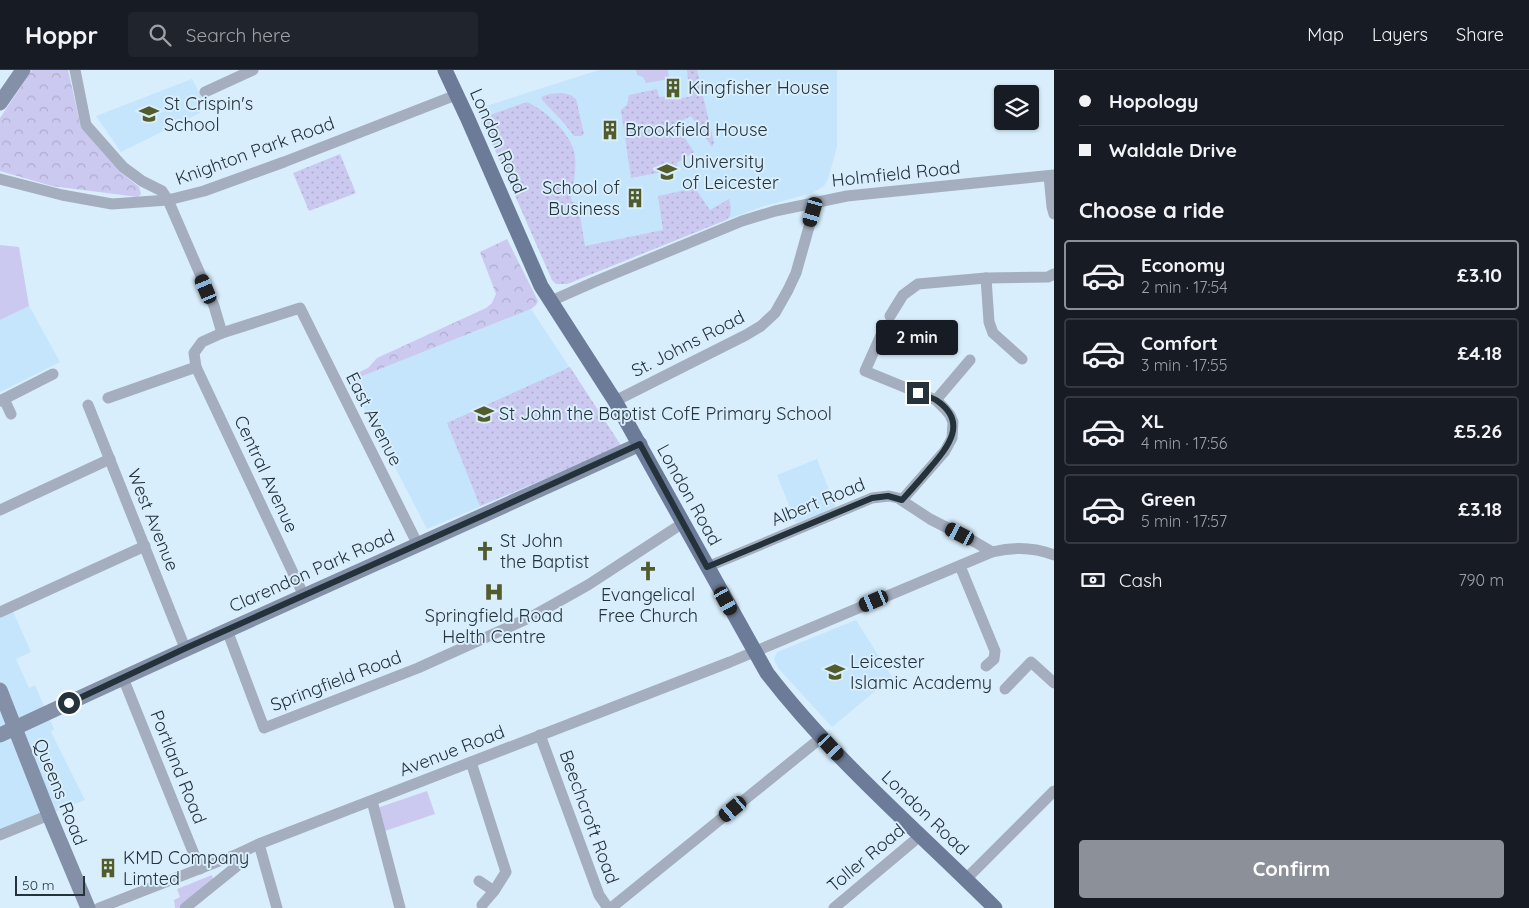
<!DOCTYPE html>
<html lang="en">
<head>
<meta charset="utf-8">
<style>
	body { margin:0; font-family:Quicksand,sans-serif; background:#20242c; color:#f1f3f6; height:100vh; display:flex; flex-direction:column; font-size:19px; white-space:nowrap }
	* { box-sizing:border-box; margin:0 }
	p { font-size:16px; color:#9ea1a6 }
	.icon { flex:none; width:28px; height:28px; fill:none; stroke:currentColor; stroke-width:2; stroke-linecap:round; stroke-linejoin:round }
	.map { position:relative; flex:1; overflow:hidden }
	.side { display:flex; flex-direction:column; background:#171b24; width:475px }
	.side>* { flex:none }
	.hud { display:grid; align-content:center; height:110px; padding:0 25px; background:#171b24 }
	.tools { position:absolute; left:994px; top:15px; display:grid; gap:10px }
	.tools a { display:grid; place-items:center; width:45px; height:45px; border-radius:5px; background:#171b24; box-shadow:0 1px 4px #0004; font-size:25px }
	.scale { position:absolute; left:15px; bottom:12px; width:70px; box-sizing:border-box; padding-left:5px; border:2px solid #24323b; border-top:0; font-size:14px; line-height:18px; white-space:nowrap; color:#24323b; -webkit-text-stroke:4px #d9eefc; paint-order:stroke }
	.end { position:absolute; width:22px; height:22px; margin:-11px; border:6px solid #24323b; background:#fff; box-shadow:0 0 0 2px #fff }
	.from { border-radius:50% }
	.bubble { position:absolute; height:35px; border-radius:5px; background:#171b24; box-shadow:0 1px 4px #0004; font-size:16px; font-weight:800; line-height:35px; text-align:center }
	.car { position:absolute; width:15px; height:30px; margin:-15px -8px; border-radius:6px; box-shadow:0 0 4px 1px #0007; background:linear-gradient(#222 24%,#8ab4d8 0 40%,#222 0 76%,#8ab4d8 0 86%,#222 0) }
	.hud b { display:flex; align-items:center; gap:18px; height:48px; font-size:19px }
	.hud b+b { border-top:1px solid #363941 }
	.hud i { width:12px; height:12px; background:#f1f3f6 }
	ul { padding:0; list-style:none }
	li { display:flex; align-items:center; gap:15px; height:70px; margin:0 10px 8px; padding:0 15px; border:2px solid #363941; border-radius:5px }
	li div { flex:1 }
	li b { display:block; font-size:19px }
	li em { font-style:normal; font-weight:800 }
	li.on { border-color:#8c9099 }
	li>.icon { width:45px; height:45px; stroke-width:1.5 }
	h2 { padding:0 25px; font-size:22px; line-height:60px }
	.pay { display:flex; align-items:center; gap:12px; height:55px; padding:0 25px; font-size:19px }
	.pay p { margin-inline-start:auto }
	.primary-button { display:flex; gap:10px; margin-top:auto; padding:10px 25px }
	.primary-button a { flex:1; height:58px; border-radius:5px; background:#8c9099; color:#fff; font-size:20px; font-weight:800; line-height:58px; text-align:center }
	header { display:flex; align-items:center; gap:30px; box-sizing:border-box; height:70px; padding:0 25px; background:#171b24; border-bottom:1px solid #363941 }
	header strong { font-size:24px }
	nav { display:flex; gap:28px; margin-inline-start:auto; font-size:18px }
	.search { width:350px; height:45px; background:#20242c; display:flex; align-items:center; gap:12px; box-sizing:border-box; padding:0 18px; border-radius:5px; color:#9ea1a6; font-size:19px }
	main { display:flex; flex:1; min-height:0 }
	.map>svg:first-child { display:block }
	.built { fill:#c4e5fc }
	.grass { fill:url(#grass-dots) }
	.forest { fill:url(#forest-crowns) }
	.garden { fill:#cbc9f0 }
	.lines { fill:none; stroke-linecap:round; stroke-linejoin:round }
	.street { stroke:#a5aebe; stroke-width:11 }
	.secondary { stroke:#8390a8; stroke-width:15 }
	.primary { stroke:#6b7b98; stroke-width:15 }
	.route { stroke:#24323b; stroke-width:6 }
	.labels { text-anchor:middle; stroke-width:4; stroke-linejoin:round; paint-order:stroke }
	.poi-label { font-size:18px; fill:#24323b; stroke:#d9eefc; text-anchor:start }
	.street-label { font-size:18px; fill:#24323b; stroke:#d9eefc }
</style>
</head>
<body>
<header>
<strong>Hoppr</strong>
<div class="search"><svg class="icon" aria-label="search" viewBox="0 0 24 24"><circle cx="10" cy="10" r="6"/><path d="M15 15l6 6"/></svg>Search here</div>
<nav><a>Map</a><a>Layers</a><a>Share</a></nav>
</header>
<main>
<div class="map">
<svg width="1054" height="838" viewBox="0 0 1054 838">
	<defs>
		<pattern id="grass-dots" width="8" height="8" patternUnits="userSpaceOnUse" patternTransform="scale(1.25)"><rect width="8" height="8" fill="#cbc9f0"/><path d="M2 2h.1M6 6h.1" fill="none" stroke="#aeadcf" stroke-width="1.8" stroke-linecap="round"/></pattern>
		<pattern id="forest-crowns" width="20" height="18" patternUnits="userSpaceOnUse" patternTransform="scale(1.25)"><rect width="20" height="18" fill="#cbc9f0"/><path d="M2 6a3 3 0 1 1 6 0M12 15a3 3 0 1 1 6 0" fill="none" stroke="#aeadcf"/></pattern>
	</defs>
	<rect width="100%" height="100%" fill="#d9eefc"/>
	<g class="built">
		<path d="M599,0H837V77L828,109L824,116L812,123L761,137L726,150L567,214H556L552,210L477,39Z"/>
		<path d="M192,9L202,28L200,43L121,82L96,46Z"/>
		<path d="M29,236L60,292L0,322V250Z"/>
		<path d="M531,239L622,377L427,459L350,311Z"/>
		<path d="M817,389L836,438L796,453L777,405Z"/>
		<path d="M11,537L31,582L16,589L29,618L35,615L54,659L51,662L85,730L0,765V542Z"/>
		<path d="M856,550L892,607L832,657L778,598L774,589L777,582Z"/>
	</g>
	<g class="grass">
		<path d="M687,0H697L714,73L712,77L691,46L676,54L694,82L677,93L678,99L631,108L621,40L627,35L629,25L657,19L659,27L670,26L671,29L690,27Z"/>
		<path d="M561,23L571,25L576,29L584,64L581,66H574L564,53L543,31L541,27L550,24Z"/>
		<path d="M527,32C545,40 573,65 575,86C576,100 574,114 571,128L572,132L578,133L585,176L663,160L658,126L695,118L710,140L729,129L731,137L730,146L726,150L567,214H556L552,210L481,48Z"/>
		<path d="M340,84L356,123L309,141L293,103Z"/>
		<path d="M570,297L622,377L480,436L447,353Z"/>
	</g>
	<g class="forest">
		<path d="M32,0H68L81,57L119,101L139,117L141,124L138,127L52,116L0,101V48Z"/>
		<path d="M507,169L538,231L536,235L531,239L350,311L349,307L368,298L377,288L486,238L492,233L496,224L480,182Z"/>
	</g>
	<g class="garden">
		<path d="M636,0H668L669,9L646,13L643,7L637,5Z"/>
		<path d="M0,175L19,177L29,236L0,250Z"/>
		<path d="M427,721L435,744L385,761L377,738Z"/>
		<path d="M212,805L213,809L178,838H175L174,830L180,827L177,819Z"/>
	</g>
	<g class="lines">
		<g class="street">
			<path d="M75,0L86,55L123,97L142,111L162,121L168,130L214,236L222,263"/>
			<path d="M205,22L253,0"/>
			<path d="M1049,106L1052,137L1054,144"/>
			<path d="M0,109L62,125L112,134L168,130L204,121L284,92L456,25"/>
			<path d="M986,208L989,252L993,263L1022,289"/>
			<path d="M551,231L594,212L742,151L775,141L847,126L1054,105"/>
			<path d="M890,246L903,225L918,214L986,208L1048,207L1054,204"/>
			<path d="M882,263L865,301L936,330L945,339L950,345L953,352L952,368L945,381L902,430"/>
			<path d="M196,297L304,526"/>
			<path d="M108,328L196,297L194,283L202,272L222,263L300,238L418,475"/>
			<path d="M4,329L11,344"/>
			<path d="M936,330L970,290"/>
			<path d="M0,331L53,304"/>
			<path d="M615,331L746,265L761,256L775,243L788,220L796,203L816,132"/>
			<path d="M88,335L185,578"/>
			<path d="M0,440L110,389"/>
			<path d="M960,496L995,581L994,589L986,596"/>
			<path d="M707,497L872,428L889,426L898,428L930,449L975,472L992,482"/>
			<path d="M0,542L145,476"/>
			<path d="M227,560L264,658L418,598L531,547L588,515L683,453"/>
			<path d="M123,608L200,799"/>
			<path d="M1005,619L1031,592L1054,613"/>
			<path d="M540,665L599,825L608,838"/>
			<path d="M471,692L506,802L494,821L482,835"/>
			<path d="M372,731L400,838"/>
			<path d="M0,765L49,745"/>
			<path d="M259,774L277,838"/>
			<path d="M966,809L1054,721"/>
			<path d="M479,811L494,821"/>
			<path d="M99,838L240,783"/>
			<path d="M185,838L242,792L240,783L259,774L730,592L992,482C1012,477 1034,477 1054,485"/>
			<path d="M611,838L822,667"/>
			<path d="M834,838L921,765"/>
		</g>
		<g class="secondary">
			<path d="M0,33L23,0"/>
			<path d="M0,620L49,745L88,838"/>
			<path d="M0,665C212,565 427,472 640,374"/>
		</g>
		<path class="primary" d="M445,0L467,47L541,216L615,331L767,603C834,690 918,761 995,838"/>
	</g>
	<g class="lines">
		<path class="route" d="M69,633L186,578L493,441L640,374L707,497L872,428L888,426L902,430C911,420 921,409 930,398C948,377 969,352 936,330C931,327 924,325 918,323"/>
	</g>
	<defs>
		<symbol id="building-bare" viewBox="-9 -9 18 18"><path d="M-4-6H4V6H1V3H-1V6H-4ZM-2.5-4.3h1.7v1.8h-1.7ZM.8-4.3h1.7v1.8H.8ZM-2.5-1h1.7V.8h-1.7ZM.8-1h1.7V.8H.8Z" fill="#525b2a" stroke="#d9eefc" stroke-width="2.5" paint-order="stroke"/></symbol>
		<symbol id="school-bare" viewBox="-9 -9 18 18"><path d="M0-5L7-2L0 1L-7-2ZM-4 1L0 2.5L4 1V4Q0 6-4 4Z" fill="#525b2a" stroke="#d9eefc" stroke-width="2.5" paint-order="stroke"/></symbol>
		<symbol id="university-bare" viewBox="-9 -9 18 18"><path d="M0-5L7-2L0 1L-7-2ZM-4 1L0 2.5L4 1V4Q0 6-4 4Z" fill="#525b2a" stroke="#d9eefc" stroke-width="2.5" paint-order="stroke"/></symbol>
		<symbol id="church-bare" viewBox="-9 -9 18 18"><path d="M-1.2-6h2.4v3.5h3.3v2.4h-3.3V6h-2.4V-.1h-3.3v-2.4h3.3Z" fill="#525b2a" stroke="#d9eefc" stroke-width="2.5" paint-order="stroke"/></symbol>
		<symbol id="hospital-bare" viewBox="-9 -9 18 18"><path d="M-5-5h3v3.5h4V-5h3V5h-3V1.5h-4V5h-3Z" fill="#525b2a" stroke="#d9eefc" stroke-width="2.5" paint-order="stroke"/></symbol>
	</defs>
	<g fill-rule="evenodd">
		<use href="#building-bare" x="659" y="4" width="28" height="28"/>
		<use href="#school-bare" x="135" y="30" width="28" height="28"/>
		<use href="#building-bare" x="596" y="46" width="28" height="28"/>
		<use href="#university-bare" x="653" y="88" width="28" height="28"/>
		<use href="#building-bare" x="621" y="114" width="28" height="28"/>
		<use href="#school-bare" x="470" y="330" width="28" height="28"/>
		<use href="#church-bare" x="471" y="467" width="28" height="28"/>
		<use href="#church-bare" x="634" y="487" width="28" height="28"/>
		<use href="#hospital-bare" x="480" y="508" width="28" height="28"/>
		<use href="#school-bare" x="821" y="588" width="28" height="28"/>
		<use href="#building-bare" x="94" y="784" width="28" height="28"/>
	</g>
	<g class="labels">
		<g class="poi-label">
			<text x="688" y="24">Kingfisher House</text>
			<text x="164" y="40">St Crispin's<tspan x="164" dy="21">School</tspan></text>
			<text x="625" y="66">Brookfield House</text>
			<text x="682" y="98">University<tspan x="682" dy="21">of Leicester</tspan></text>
			<text x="620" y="124" text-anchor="end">School of<tspan x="620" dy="21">Business</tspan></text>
			<text x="499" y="350">St John the Baptist CofE Primary School</text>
			<text x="500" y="477">St John<tspan x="500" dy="21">the Baptist</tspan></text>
			<text x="648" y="531" text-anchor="middle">Evangelical<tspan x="648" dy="21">Free Church</tspan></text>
			<text x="494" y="552" text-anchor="middle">Springfield Road<tspan x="494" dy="21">Helth Centre</tspan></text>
			<text x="850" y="598">Leicester<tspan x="850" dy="21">Islamic Academy</tspan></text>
			<text x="123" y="794">KMD Company<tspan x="123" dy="21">Limted</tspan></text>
		</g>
		<g class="street-label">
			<text transform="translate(498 71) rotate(66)" y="6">London Road</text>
			<text transform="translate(255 81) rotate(-20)" y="6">Knighton Park Road</text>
			<text transform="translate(896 104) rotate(-6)" y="6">Holmfield Road</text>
			<text transform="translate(688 274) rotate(-27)" y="6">St. Johns Road</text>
			<text transform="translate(374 349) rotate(63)" y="6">East Avenue</text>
			<text transform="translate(266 404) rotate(65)" y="6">Central Avenue</text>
			<text transform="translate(689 425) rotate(61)" y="6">London Road</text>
			<text transform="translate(818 432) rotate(-22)" y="6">Albert Road</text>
			<text transform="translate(153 450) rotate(68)" y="6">West Avenue</text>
			<text transform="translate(312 501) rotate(-24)" y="6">Clarendon Park Road</text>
			<text transform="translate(336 611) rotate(-21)" y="6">Springfield Road</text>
			<text transform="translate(452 681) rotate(-21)" y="6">Avenue Road</text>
			<text transform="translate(178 697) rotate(68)" y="6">Portland Road</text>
			<text transform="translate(60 722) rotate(68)" y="6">Queens Road</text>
			<text transform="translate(925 743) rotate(44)" y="6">London Road</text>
			<text transform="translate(589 747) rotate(70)" y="6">Beechcroft Road</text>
			<text transform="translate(866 788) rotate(-40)" y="6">Toller Road</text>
		</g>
	</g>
</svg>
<div class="tools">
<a><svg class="icon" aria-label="layers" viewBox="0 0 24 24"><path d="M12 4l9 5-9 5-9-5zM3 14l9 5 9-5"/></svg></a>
</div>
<div class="scale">50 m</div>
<i class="end from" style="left:69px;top:633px"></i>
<i class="end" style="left:918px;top:323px"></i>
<div class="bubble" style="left:876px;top:250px;width:82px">2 min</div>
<i class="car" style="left:813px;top:142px;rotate:196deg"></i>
<i class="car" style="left:206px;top:219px;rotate:337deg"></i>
<i class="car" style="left:960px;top:464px;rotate:297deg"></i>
<i class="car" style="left:726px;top:531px;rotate:151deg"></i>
<i class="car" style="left:874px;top:531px;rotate:247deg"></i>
<i class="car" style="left:831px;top:677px;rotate:137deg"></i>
<i class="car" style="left:733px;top:739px;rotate:230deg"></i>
</div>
<section class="side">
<div class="hud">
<b><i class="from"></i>Hopology</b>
<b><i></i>Waldale Drive</b>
</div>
<h2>Choose a ride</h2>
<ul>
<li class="on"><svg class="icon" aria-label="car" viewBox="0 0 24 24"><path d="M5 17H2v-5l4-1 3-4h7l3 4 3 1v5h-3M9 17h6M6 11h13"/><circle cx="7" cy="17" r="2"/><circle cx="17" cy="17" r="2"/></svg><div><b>Economy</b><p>2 min · 17:54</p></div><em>£3.10</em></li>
<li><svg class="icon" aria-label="car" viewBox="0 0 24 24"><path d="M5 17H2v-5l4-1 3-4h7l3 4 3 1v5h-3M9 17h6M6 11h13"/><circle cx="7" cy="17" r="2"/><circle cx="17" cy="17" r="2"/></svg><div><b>Comfort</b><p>3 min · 17:55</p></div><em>£4.18</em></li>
<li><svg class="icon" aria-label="car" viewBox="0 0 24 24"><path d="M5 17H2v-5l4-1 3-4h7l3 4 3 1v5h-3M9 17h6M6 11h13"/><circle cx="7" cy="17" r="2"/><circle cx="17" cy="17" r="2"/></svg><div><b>XL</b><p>4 min · 17:56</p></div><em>£5.26</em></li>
<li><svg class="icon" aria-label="car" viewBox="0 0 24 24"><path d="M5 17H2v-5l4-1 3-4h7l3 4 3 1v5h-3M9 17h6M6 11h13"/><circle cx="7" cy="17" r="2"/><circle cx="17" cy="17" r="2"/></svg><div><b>Green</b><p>5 min · 17:57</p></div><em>£3.18</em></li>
</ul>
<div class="pay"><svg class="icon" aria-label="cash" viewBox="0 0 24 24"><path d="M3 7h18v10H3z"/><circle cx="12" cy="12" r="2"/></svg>Cash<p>790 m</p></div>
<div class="primary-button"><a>Confirm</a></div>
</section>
</main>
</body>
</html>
